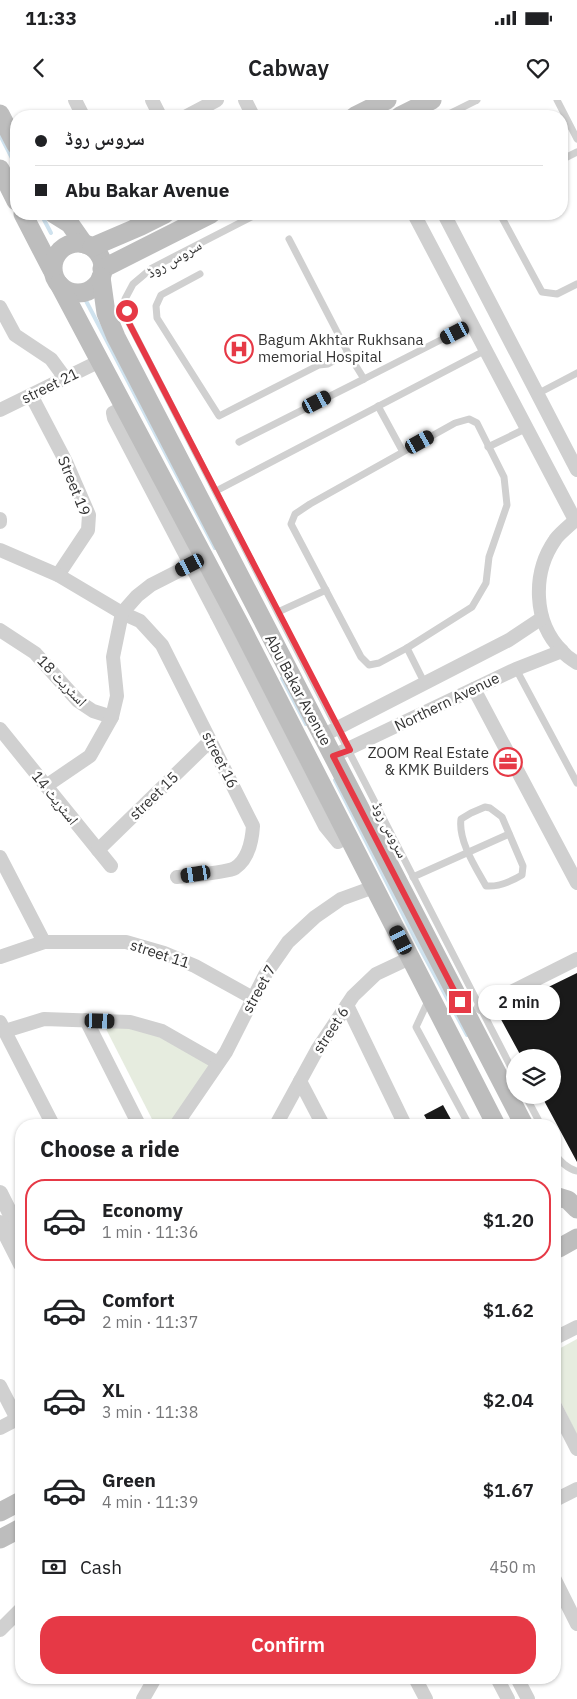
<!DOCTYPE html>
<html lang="en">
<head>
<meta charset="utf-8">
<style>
	body { margin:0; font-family:"IBM Plex Sans","Noto Naskh Arabic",sans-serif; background:#f2f2f2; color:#202124; height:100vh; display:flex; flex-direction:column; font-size:19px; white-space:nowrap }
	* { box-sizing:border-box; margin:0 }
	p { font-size:16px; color:#757577 }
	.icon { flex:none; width:28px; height:28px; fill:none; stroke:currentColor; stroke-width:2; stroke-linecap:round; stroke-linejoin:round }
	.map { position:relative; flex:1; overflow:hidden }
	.drawer { position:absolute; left:15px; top:1019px; width:546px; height:565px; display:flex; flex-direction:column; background:#fff; border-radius:20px; box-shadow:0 1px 4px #0004 }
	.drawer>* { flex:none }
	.banner { position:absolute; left:10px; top:10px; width:558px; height:110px; border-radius:20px; box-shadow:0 1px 4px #0004; display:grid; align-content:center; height:110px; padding:0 25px; background:#fff }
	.controls { position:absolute; left:506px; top:949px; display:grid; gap:10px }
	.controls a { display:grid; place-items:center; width:55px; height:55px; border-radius:50%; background:#fff; box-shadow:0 1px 4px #0004; font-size:25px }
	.end { position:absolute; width:22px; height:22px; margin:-11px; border:6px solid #e63946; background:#fff; box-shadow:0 0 0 2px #fff }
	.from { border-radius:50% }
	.bubble { position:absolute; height:35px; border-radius:18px; background:#fff; box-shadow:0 1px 4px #0004; font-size:16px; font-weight:600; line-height:35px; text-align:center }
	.car { position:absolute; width:15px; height:30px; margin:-15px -8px; border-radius:6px; box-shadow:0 0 4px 1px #0007; background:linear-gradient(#222 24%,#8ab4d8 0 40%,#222 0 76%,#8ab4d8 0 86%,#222 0) }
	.banner b { display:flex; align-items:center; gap:18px; height:48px; font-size:19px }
	.banner b+b { border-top:1px solid #e0e0e0 }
	.banner i { width:12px; height:12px; background:#202124 }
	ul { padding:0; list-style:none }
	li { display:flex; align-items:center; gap:15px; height:82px; margin:0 10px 8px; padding:0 15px; border:2px solid transparent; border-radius:20px }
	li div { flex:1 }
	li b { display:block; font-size:19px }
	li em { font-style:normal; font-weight:600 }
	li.current { border-color:#e63946 }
	li>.icon { width:45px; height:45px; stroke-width:1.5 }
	h2 { padding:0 25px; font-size:22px; line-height:60px }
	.pay { display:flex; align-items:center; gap:12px; height:55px; padding:0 25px; font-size:19px }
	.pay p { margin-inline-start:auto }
	.action { display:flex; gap:10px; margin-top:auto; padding:10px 25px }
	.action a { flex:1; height:58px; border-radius:20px; background:#e63946; color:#fff; font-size:20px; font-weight:600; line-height:58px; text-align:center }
	.status { display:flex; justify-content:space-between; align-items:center; height:35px; padding:0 25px; background:#fff; direction:ltr }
	.status svg { height:14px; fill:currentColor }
	header { display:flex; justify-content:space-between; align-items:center; height:65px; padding:0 25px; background:#fff; font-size:22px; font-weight:600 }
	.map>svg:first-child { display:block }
	.green { fill:#e6ecdf }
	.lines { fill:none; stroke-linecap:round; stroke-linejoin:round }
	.stream { stroke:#cfe2ee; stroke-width:4 }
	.building { fill:#1a1a1a }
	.service { stroke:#d0d0d0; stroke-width:7 }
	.minor { stroke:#d0d0d0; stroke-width:14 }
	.tertiary { stroke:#d0d0d0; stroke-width:16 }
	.secondary { stroke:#bdbdbd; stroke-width:19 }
	.route { stroke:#e63946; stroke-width:6 }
	.labels { text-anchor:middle; stroke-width:5; stroke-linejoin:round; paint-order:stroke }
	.street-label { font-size:15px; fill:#333; stroke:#fff }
	.poi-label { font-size:15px; fill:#333; stroke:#fff; text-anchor:start }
</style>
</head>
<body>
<div class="status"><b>11:33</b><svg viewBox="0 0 49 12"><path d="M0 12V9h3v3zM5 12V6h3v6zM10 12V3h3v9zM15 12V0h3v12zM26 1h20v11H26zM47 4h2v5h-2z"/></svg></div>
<header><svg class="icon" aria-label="back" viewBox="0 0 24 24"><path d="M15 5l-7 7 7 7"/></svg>Cabway<svg class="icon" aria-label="heart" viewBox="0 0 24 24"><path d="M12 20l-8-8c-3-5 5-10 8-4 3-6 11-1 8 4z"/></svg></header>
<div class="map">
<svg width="577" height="1599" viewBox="0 0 577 1599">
	<rect width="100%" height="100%" fill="#fff"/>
	<g class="green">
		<path d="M105,927H133L153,933L212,964L180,1014L169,1025H155Z"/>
		<path d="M577,1239V1335L555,1290V1251Z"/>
	</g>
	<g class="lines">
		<g class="stream">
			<path d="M0,35L16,66"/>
			<path d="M41,114L51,133"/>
			<path d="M84,197L215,448"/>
			<path d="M282,578L306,624"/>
			<path d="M335,680L420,848L467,935"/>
		</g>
	</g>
	<g class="building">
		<path d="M577,873V1062L541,995H552V958H522L497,912Z"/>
		<path d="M443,1005L454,1025H430L424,1015Z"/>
	</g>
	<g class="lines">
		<g class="service">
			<path d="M557,0L577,39"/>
			<path d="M445,16L477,0"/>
			<path d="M561,60L577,52"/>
			<path d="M257,114L152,168L133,184L125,199L129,223L515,975"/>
			<path d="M500,114L542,192L557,194L577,184"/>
			<path d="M289,139L348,253"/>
			<path d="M200,174L161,195L156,206L157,218L219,316L319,265L328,264L348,253L364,279L472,224"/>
			<path d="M537,294L577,273"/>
			<path d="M378,306L403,352L310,404L295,414L291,424L361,557L369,565L379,563L407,548L472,507L486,483L489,457L507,405L504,377L477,323L469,319L455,323L403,352"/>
			<path d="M239,342L364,279"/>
			<path d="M488,347L527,328"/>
			<path d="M216,391L486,250"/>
			<path d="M278,512L326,490"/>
			<path d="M407,548L425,584"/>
			<path d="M516,569L577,683"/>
			<path d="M485,707L490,708L502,717L523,766L522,775C512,781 498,787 486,786C476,768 458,741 461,719L471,713Z"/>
			<path d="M413,777L509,734"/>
			<path d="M429,899L416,927L469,1025"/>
			<path d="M525,995L541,1025"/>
			<path d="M555,1053C559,1061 568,1069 577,1071"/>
		</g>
		<g class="minor">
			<path d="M75,0L83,16"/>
			<path d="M152,0L160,16"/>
			<path d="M245,0L253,16"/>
			<path d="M187,16L217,0"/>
			<path d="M134,114L141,126"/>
			<path d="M414,114L575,420"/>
			<path d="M444,114L577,370"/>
			<path d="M0,207L15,235L51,259L65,278"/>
			<path d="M31,295L66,362L89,415L88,430L58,475"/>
			<path d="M124,307L113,313L114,318L217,515"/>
			<path d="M0,310L100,261"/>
			<path d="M0,419V422"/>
			<path d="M577,419C573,422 557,436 555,440C532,473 533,522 562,551C566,556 572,560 577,563"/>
			<path d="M0,450L58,475L122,513L140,521L162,545L253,726C252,741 249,759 235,768C229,772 187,776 177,777"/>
			<path d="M231,509L217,515L325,726L338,742L348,736"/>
			<path d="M0,530L35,553L78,601L93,611L112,617L117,596L113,557L122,513L137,496L151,485L204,458"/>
			<path d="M474,589L577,783"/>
			<path d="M0,629L111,766"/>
			<path d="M322,636L509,540L542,518"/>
			<path d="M333,656L516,569L562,551"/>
			<path d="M46,686L90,656L112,617"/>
			<path d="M98,750L210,641"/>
			<path d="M0,757L44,842"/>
			<path d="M0,857L44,842H126L164,853L195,866L253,898"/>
			<path d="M347,905L405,1025"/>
			<path d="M481,907L577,859"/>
			<path d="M86,920L139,1025"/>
			<path d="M0,922L53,1025"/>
			<path d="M5,931L44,919L130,922L162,931L218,963"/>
			<path d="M300,981L323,1025"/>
			<path d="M176,1025L226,952L265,875L288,842L315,817L341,799L374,787"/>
			<path d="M276,1025L317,950L353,896L376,874L410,858"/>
			<path d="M555,1238L577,1227"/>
			<path d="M0,1286L17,1319"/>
			<path d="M555,1306L577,1349"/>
			<path d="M0,1328L21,1317"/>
			<path d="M555,1400L577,1389"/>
			<path d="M555,1480L577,1524"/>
			<path d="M0,1530L21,1509"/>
			<path d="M415,1578L426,1599"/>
			<path d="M497,1578L508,1599"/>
			<path d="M517,1578L528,1599"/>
			<path d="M143,1599L155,1578"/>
		</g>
		<g class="tertiary">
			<path d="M0,1093L21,1135"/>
			<path d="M0,1123L21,1164"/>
		</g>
		<g class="secondary">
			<path d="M0,14L16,45"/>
			<path d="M355,16L387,0"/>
			<path d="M400,16L432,0"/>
			<path d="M0,69L16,101"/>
			<path d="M23,114L52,170"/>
			<path d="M54,114L70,124L84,144"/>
			<circle cx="78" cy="168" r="25"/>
			<path d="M92,147L141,126L165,114"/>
			<path d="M102,169L211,114"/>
			<path d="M101,177L106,213L116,237L524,1025"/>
			<path d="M59,184L239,523L496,1025"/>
			<path d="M555,1096L568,1100L577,1109"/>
			<path d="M555,1147L559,1148L577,1138"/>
			<path d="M0,1412L21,1401"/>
			<path d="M0,1439L21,1428"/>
		</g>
	</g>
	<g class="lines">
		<path class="route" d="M127,211L129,223L350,650L333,656L460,902"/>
	</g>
	<defs>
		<symbol id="hospital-ring" viewBox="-11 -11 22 22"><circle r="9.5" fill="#fff" stroke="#e63946" stroke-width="1.5"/><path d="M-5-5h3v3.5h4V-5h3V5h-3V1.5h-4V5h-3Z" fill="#e63946"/></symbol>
		<symbol id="office-ring" viewBox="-11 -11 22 22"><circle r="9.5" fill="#fff" stroke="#e63946" stroke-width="1.5"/><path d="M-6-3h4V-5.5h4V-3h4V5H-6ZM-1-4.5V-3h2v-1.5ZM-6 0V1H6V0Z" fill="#e63946"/></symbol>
	</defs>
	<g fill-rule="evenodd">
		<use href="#hospital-ring" x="223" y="233" width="32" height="32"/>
		<use href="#office-ring" x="492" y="646" width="32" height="32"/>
	</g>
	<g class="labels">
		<g class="street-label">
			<text transform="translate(174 159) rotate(-30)" y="5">سروس روڈ</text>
			<text transform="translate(50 286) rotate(-26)" y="5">street 21</text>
			<text transform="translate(74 386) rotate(68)" y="5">Street 19</text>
			<text transform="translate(62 581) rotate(46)" y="5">اسٹریٹ 18</text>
			<text transform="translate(298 590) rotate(62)" y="5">Abu Bakar Avenue</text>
			<text transform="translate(447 602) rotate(-26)" y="5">Northern Avenue</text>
			<text transform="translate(220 660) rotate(63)" y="5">street 16</text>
			<text transform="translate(154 696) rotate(-44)" y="5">street 15</text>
			<text transform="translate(55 698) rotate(51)" y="5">اسٹریٹ 14</text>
			<text transform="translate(390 730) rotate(63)" y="5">سروس روڈ</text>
			<text transform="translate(160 854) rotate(18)" y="5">street 11</text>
			<text transform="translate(259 889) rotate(-61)" y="5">street 7</text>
			<text transform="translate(331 930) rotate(-57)" y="5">street 6</text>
		</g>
		<g class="poi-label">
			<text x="258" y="245">Bagum Akhtar Rukhsana<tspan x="258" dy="17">memorial Hospital</tspan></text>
			<text x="489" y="658" text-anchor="end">ZOOM Real Estate<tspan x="489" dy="17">&amp; KMK Builders</tspan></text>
		</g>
	</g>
</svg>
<div class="controls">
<a><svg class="icon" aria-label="layers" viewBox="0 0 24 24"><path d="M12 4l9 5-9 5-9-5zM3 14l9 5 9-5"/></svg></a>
</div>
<i class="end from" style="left:127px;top:211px"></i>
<i class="end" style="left:460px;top:902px"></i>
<div class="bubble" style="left:478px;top:885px;width:82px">2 min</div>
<i class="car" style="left:455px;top:233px;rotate:243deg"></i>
<i class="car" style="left:317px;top:302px;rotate:63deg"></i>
<i class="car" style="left:420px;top:342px;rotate:61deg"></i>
<i class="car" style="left:190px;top:465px;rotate:243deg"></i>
<i class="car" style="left:196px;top:774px;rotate:261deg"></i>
<i class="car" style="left:401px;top:840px;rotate:333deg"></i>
<i class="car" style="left:100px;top:921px;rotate:92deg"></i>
<div class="banner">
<b><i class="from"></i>سروس روڈ</b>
<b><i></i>Abu Bakar Avenue</b>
</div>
<section class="drawer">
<h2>Choose a ride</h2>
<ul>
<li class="current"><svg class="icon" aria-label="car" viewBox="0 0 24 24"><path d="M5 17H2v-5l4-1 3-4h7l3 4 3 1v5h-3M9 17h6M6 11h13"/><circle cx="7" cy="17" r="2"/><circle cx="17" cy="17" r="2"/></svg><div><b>Economy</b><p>1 min · 11:36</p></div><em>$1.20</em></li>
<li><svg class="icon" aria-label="car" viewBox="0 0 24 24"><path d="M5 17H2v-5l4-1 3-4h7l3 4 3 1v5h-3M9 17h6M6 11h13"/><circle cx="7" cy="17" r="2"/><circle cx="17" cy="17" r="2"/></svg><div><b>Comfort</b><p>2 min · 11:37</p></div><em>$1.62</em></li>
<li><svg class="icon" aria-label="car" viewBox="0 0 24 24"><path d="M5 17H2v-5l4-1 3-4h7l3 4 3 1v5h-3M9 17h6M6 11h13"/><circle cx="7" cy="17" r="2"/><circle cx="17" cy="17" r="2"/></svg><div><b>XL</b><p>3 min · 11:38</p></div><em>$2.04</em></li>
<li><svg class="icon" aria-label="car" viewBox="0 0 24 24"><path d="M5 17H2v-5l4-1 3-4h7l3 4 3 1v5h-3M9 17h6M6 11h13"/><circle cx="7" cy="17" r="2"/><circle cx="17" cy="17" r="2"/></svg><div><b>Green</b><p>4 min · 11:39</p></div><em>$1.67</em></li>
</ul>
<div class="pay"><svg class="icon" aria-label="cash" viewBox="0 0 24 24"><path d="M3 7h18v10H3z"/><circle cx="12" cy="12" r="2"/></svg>Cash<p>450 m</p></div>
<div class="action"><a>Confirm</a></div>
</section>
</div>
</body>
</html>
